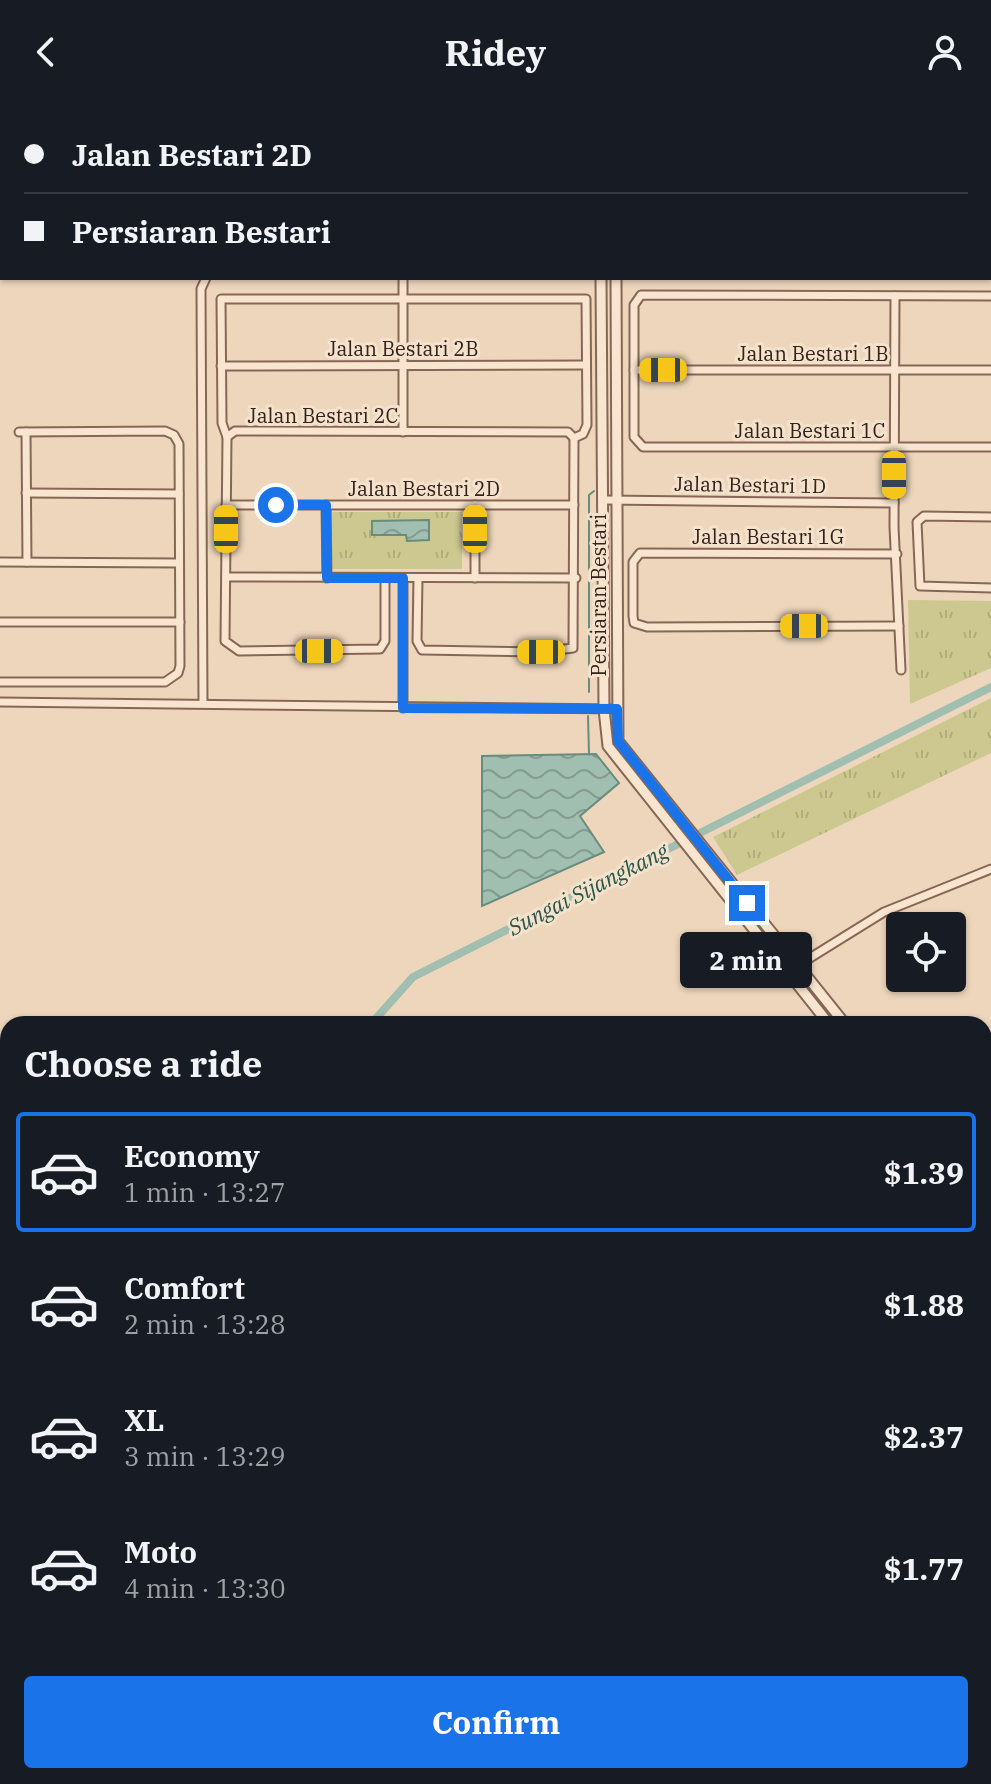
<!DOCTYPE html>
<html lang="en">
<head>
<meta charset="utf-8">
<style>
	body { margin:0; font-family:"IBM Plex Serif",serif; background:#20242c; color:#f1f3f6; height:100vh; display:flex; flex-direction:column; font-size:30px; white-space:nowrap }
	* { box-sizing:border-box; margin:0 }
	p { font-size:26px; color:#9ea1a6 }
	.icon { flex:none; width:44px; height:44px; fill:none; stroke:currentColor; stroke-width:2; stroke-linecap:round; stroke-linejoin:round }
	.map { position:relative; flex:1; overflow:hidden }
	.panel { position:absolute; left:0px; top:912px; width:992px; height:768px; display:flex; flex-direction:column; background:#171b24; border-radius:24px 24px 0 0; box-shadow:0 2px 6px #0004 }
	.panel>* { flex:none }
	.guide { position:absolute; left:0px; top:0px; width:992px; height:176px; box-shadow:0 2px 6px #0004; display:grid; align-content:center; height:176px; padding:0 24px; background:#171b24 }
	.buttons { position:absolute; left:886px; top:808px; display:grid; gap:16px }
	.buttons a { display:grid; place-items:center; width:80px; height:80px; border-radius:8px; background:#171b24; box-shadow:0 2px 6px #0004; font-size:40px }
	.end { position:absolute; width:36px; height:36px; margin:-18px; border:10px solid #1a73e8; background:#fff; box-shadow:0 0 0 4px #fff }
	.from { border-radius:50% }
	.bubble { position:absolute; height:56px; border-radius:8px; background:#171b24; box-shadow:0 2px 6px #0004; font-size:26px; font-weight:700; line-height:56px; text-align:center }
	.car { position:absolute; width:24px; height:48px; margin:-24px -12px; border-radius:10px; box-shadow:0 0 6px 2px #0007; background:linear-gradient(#f5c518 24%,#345 0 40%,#f5c518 0 76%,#345 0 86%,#f5c518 0) }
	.guide b { display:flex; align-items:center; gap:28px; height:76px; font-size:30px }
	.guide b+b { border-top:2px solid #363941 }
	.guide i { width:20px; height:20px; background:#f1f3f6 }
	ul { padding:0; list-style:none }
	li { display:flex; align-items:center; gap:24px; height:120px; margin:0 16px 12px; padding:0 8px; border:4px solid transparent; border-radius:8px }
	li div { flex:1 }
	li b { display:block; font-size:30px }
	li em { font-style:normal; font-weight:700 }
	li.active { border-color:#1a73e8 }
	li>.icon { width:72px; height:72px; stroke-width:1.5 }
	h2 { padding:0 24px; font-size:36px; line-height:96px }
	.action { display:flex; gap:16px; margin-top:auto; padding:16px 24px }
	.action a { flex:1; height:92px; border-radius:8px; background:#1a73e8; color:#fff; font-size:32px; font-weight:700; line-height:92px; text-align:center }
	header { display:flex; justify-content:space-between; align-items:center; height:104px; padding:0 24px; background:#171b24; font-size:36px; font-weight:700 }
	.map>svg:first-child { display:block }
	.park { fill:url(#park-tufts) }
	.water { fill:url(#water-waves); stroke:#688c7d; stroke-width:2 }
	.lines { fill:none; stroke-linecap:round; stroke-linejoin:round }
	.stream { stroke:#688c7d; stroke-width:2 }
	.canal { stroke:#a0bfb0; stroke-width:8 }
	.minor-casing { stroke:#866756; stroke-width:11 }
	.tertiary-casing { stroke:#866756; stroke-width:13 }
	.minor { stroke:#f9e5cf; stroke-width:7 }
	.tertiary { stroke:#f9e5cf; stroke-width:9 }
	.route { stroke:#1a73e8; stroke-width:10 }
	.labels { text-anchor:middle; stroke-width:6; stroke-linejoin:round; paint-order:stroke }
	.street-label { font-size:20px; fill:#34231b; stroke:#f5e2cc }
	.water-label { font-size:22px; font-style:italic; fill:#29554a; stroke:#f5e2cc }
</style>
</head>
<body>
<header><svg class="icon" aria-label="back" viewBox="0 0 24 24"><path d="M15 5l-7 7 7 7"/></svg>Ridey<svg class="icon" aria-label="person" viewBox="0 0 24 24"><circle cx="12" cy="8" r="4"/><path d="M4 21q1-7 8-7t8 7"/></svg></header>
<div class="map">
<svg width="991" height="1680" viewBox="0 0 991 1680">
	<defs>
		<pattern id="park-tufts" width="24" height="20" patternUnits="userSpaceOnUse" patternTransform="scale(2)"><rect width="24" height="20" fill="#ccc890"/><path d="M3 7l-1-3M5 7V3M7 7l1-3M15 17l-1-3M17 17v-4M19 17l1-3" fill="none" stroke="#b0ac7c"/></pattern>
		<pattern id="water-waves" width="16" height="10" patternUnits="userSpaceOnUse" patternTransform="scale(2)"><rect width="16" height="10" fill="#a0bfb0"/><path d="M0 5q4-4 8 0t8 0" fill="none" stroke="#839b8e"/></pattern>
	</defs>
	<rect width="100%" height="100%" fill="#eed6bc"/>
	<g class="park">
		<rect x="330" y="408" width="132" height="57"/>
		<path d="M908,496L991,497V564L910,600Z"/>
		<path d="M991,594V649L737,771L713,733Z"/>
	</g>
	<g class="water">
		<path d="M429,416V436L407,437L406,431H372V417Z"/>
		<path d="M596,650L619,679L580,712L604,748L482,802V652Z"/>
	</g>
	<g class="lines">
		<g class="stream">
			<path d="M589,588V391L594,387"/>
			<path d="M588,612L589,650"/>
			<path d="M984,949H991"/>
			<path d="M0,1161L8,1160"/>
		</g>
		<g class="canal">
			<path d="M371,920L413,873L991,583"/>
			<path d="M0,1101L8,1103"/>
		</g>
		<defs>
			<g id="minor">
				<path d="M947,0V2"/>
				<path d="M990,104H991"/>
				<path d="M0,134H2"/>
				<path d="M403,174V328"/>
				<path d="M895,192L894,423L901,566"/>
				<path d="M991,192L641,191L634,201V333L643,343H991"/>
				<path d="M221,262L586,261"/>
				<path d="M634,266H991"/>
				<path d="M26,328L27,458"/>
				<path d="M227,333L235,327L568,328L574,334"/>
				<path d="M26,389L179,390"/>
				<path d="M605,396L894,399"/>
				<path d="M226,401H574"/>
				<path d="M326,401L327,474"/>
				<path d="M991,413L924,412L917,418L920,482L991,484"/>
				<path d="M897,450L640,449L633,458V512L634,519L647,523L899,522"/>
				<path d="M0,458L179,459"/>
				<path d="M226,473L576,474"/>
				<path d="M385,474V537L380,545L239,547L225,537L227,333L222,319L221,195H586L587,321L583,330L574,334"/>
				<path d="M418,474L417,537L422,546L541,548L573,544L574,334"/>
				<path d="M475,474V401"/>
				<path d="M0,518H180"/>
				<path d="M0,578H165L178,569L180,562L179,340L174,331L165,327L19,328"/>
				<path d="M0,598L617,605"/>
				<path d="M203,599L201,185L206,174"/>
				<path d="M403,604V474"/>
				<path d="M797,862L884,808L991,765"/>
				<path d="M984,1047L991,1048"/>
				<path d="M4,1508L5,1382"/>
				<path d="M587,1672V1680"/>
				<path d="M773,1680V1672"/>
			</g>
			<g id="tertiary">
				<path d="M990,131H991"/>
				<path d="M990,166H991"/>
				<path d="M601,174L604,605L608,642L829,920"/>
				<path d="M616,174L618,637L845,920"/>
				<path d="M984,962H991"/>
				<path d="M984,974H991"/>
				<path d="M0,1382H8"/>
				<path d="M984,1385H991"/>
				<path d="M226,1672L227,1680"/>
			</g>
		</defs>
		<use href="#minor" class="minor-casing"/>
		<use href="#tertiary" class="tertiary-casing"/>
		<use href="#minor" class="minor"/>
		<use href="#tertiary" class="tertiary"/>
	</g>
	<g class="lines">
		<path class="route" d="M276,401H326L327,474H403V604L617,605L618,637L747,799"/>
	</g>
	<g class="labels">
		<g class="street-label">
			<text x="403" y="252">Jalan Bestari 2B</text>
			<text x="813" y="257">Jalan Bestari 1B</text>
			<text x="323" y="319">Jalan Bestari 2C</text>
			<text x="810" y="334">Jalan Bestari 1C</text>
			<text transform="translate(750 381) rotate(1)" y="7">Jalan Bestari 1D</text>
			<text x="424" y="392">Jalan Bestari 2D</text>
			<text x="768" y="440">Jalan Bestari 1G</text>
			<text transform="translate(599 491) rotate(-90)" y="7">Persiaran Bestari</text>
		</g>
		<g class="water-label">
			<text transform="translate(588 785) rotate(-27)" y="8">Sungai Sijangkang</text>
		</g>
	</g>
</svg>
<div class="buttons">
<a><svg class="icon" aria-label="locate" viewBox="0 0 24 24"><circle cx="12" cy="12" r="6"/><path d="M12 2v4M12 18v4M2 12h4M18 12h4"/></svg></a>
</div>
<i class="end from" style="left:276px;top:401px"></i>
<i class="end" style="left:747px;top:799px"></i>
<div class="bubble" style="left:680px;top:828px;width:132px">2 min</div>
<i class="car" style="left:663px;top:266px;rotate:270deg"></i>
<i class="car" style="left:894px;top:371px;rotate:180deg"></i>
<i class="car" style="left:226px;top:425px;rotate:0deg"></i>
<i class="car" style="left:475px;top:425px;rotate:0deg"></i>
<i class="car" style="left:804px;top:522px;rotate:270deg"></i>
<i class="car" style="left:319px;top:547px;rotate:90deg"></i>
<i class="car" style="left:541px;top:548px;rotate:270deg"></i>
<div class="guide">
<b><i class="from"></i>Jalan Bestari 2D</b>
<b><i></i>Persiaran Bestari</b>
</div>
<section class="panel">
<h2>Choose a ride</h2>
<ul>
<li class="active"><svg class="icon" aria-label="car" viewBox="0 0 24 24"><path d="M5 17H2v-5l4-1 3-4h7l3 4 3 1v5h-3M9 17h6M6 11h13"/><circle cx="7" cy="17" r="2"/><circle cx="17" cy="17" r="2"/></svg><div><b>Economy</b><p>1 min · 13:27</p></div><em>$1.39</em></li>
<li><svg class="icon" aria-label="car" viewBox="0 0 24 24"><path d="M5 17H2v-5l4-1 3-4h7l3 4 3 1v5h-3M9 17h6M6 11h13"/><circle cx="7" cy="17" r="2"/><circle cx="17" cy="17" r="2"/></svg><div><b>Comfort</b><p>2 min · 13:28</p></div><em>$1.88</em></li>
<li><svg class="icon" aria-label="car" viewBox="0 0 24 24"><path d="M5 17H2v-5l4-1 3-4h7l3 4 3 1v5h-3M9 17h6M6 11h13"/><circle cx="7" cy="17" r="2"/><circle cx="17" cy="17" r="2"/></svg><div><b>XL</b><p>3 min · 13:29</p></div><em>$2.37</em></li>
<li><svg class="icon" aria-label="car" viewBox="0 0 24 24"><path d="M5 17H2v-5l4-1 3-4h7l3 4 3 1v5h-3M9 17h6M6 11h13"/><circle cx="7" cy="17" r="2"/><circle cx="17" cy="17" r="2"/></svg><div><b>Moto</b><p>4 min · 13:30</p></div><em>$1.77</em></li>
</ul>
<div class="action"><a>Confirm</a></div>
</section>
</div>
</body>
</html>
